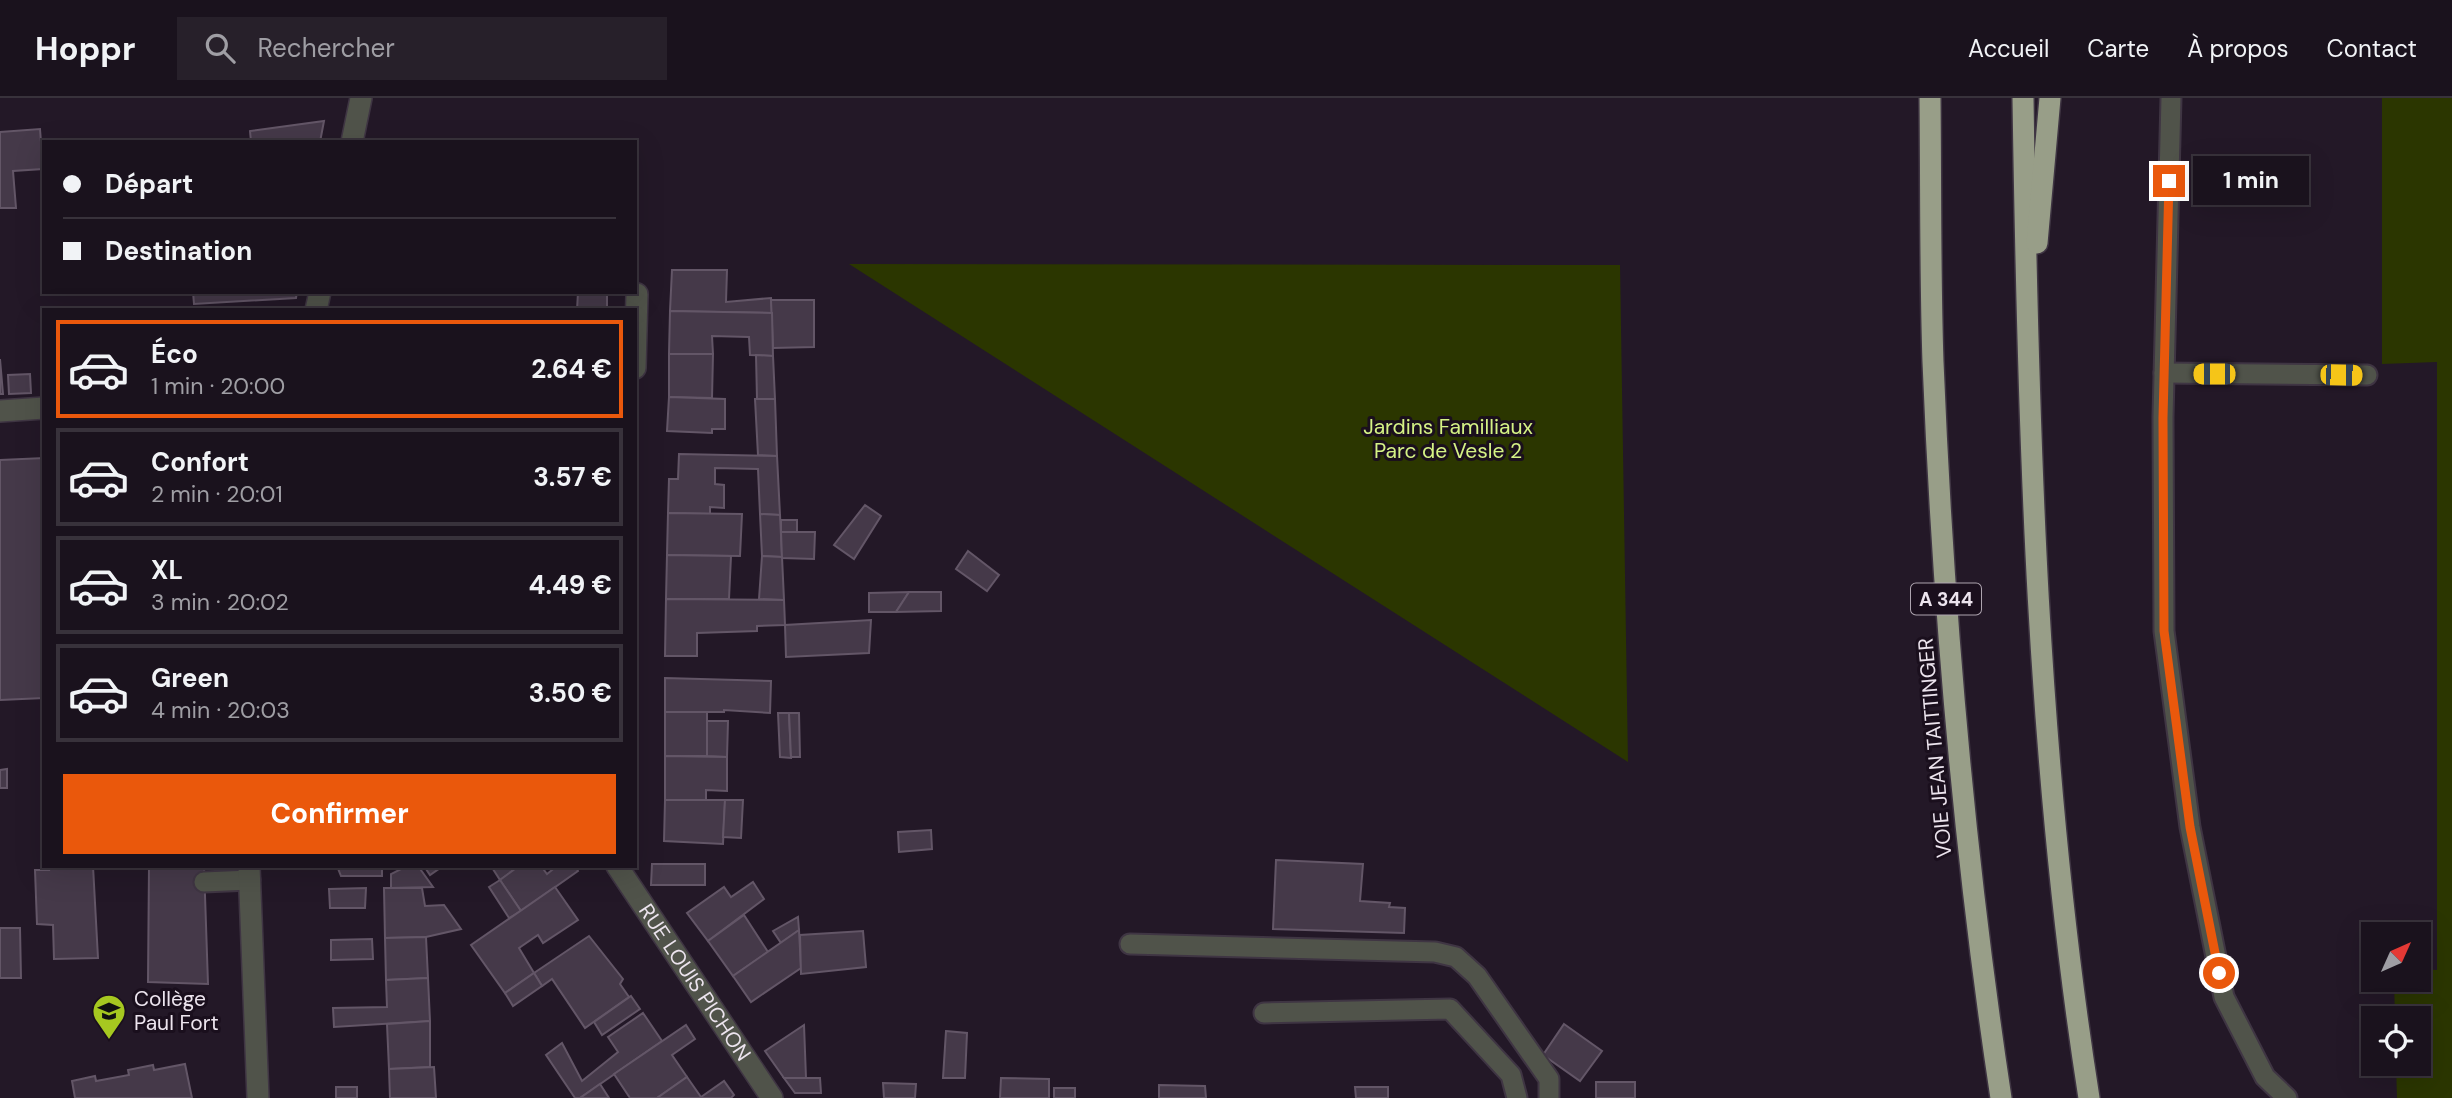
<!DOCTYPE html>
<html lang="fr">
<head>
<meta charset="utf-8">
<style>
	body { margin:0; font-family:"DM Sans",sans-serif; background:#27202a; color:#f1f3f6; height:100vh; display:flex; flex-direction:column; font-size:26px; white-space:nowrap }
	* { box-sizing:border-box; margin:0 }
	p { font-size:23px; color:#9f9ea4 }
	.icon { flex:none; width:38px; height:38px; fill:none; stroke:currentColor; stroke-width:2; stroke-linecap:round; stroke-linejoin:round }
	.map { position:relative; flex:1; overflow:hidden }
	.panel { position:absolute; left:42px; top:210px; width:595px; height:560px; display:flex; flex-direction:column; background:#1a121d; border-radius:0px; box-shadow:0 7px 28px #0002,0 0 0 2px #38323b }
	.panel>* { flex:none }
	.banner { position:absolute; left:42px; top:42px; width:595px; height:154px; border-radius:0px; box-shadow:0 7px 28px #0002,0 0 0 2px #38323b; display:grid; align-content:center; height:154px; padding:0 21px; background:#1a121d }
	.needle { width:46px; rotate:45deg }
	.controls { position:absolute; left:2361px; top:824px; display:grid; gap:14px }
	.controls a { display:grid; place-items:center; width:70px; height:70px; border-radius:0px; background:#1a121d; box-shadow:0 7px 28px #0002,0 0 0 2px #38323b; font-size:35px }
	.end { position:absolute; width:32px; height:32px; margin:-16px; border:9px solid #ea580c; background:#fff; box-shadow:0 0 0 4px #fff }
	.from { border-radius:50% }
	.bubble { position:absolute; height:49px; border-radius:0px; background:#1a121d; box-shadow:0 7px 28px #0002,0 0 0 2px #38323b; font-size:23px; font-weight:700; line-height:49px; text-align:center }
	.car { position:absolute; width:21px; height:42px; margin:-21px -10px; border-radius:9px; box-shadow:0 0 5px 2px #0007; background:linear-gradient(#f5c518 24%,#345 0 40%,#f5c518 0 76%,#345 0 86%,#f5c518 0) }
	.banner b { display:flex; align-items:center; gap:24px; height:66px; font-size:26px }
	.banner b+b { border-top:2px solid #38323b }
	.banner i { width:18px; height:18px; background:#f1f3f6 }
	ul { padding:12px 0 0; list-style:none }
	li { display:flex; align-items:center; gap:21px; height:98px; margin:0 14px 10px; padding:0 7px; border:4px solid #38323b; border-radius:0px }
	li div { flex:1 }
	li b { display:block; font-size:26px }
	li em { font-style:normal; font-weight:700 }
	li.on { border-color:#ea580c }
	li>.icon { width:63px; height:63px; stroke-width:1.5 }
	.button { display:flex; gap:14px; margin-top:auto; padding:14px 21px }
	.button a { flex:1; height:80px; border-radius:0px; background:#ea580c; color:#fff; font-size:28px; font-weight:700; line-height:80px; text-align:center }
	header { display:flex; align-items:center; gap:42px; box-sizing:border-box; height:98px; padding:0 35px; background:#1a121d; border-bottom:2px solid #38323b }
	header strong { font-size:33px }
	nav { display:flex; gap:38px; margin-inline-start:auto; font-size:24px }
	.search { width:490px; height:63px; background:#27202a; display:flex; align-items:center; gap:18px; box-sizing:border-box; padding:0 24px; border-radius:0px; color:#9f9ea4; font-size:26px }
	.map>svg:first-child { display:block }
	.green { fill:#2b3600 }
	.building { fill:#453949; stroke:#635667; stroke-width:2 }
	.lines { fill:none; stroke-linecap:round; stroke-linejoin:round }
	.lane-casing { stroke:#3f3543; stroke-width:23 }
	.street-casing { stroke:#3f3543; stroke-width:24 }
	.highway-casing { stroke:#3f3543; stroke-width:24 }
	.lane { stroke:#50534a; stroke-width:19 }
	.street { stroke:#50534a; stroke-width:21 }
	.highway { stroke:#989e88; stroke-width:21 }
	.route { stroke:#ea580c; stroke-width:9 }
	.labels { text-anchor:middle; stroke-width:6; stroke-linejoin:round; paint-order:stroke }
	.shield { fill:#1a0f1d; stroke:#ada4af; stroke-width:2 }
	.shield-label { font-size:19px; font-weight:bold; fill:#ece4ee }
	.park-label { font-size:21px; fill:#d5f285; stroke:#1a0f1d }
	.street-label { font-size:21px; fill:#ece4ee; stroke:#1a0f1d }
	.poi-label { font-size:21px; fill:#ece4ee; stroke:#1a0f1d; text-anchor:start }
</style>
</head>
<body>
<header>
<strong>Hoppr</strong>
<div class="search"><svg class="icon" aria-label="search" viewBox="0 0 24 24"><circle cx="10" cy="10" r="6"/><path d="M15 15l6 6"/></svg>Rechercher</div>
<nav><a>Accueil</a><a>Carte</a><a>À propos</a><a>Contact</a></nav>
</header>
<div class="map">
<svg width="2452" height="1000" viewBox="0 0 2452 1000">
	<rect width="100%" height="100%" fill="#231827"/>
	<g class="green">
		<path d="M2382,0H2452V1000H2397L2396,966H2418V920H2395L2394,882H2418L2419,871L2437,872V264L2382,266Z"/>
		<path d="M849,166L1620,167L1628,664Z"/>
	</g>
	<g class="building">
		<path d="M324,23L320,44H251L250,33Z"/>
		<path d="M40,31L43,71L13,73L16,110H0V34Z"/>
		<rect x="635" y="89" width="3" height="33"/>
		<path d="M635,122H638L637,160H635Z"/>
		<path d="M672,172H727L726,204L771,200L772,215L670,213Z"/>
		<path d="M193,194H297L296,200L194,206Z"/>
		<path d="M578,194H607V212H577Z"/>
		<path d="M771,202H814V249L773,250Z"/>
		<path d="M670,213L772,215L773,258L750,257L749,239L712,238L713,256H669Z"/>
		<path d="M669,256H713L712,300L669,299Z"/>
		<path d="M756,257L773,258L775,301H757Z"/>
		<path d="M0,261L3,296H0Z"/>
		<path d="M30,276L31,295L9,296L8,277Z"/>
		<path d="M669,299L725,301V331H712V335L667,333Z"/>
		<path d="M755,301H775L777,358L758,357Z"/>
		<path d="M679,356L777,358L780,417L760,416L758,371L715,370V386L724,387V410L710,409V416L668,415L669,381H678Z"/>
		<path d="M44,360V600L0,602V362Z"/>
		<path d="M865,407L881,418L854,461L834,447Z"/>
		<path d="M668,415L742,416L740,458L667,457Z"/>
		<path d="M760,416L780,417L782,459L762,458Z"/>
		<rect x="781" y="422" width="16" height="12"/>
		<path d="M781,434H815L814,461L782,460Z"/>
		<path d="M968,453L999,477L987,493L956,471Z"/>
		<path d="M667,457L731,458L729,501H666Z"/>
		<path d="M762,458L782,459L784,502L759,501Z"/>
		<path d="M909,494L896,514H869V495Z"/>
		<path d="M909,494H941V513L896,514Z"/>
		<path d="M666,501L784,502L785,527L757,528V533L697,535V558H665Z"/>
		<path d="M871,522L869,555L786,559L785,527Z"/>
		<path d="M665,580L771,583L770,615L724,612V614H665Z"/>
		<rect x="665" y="614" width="42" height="44"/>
		<path d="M778,615H789L791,660L780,659Z"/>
		<path d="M789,615H799L800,659H791Z"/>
		<path d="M707,623H728L727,659L707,658Z"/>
		<path d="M665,658L727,659V693L706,692V702H665Z"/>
		<path d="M7,671V690H0V672Z"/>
		<path d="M665,702H725L723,746L664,743Z"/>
		<path d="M725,702H743L741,740L723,739Z"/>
		<path d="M931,732L932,751L899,754L898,734Z"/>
		<path d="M1276,762L1363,766L1360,803L1390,805L1389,809L1405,810L1404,835L1273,831Z"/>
		<path d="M652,766H705V787H651Z"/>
		<path d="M48,768H93L98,860L54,861L53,827L37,826L35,772H49Z"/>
		<path d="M149,768H204L208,886L148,884Z"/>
		<path d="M337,768H382V778H341Z"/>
		<path d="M407,768H418L433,789L391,790V776Z"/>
		<path d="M424,768H443L430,777Z"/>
		<path d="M491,768H519L500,782Z"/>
		<path d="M519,768H541L547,776L557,768H575L578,773L521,813L500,782Z"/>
		<path d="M500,782L521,813L509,820L489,789Z"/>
		<path d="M753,784L764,801L708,843L687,815L724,789L731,799Z"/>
		<path d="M555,789L578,822L543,845L538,837L519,850L534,875L505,895L471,847Z"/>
		<path d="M366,790L365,810H330L329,791Z"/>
		<path d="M384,790H422L425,808L444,807L461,831L426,839L385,840Z"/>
		<path d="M744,817L768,854L733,878L708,843Z"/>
		<path d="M798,819L799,832L781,845L773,833Z"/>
		<path d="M0,830H20L21,880H0Z"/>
		<path d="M799,832L801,870L751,904L733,878Z"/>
		<path d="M863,833L866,869L801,876L800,837Z"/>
		<path d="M589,838L623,881L620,886L629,899L585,930L552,881L542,888L534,875Z"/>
		<path d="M426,839L428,880L386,882L385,840Z"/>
		<path d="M372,841L373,861L331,862V842Z"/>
		<path d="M534,875L542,888L513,908L505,895Z"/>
		<path d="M428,880L430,923L334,929L333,910L387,909L386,882Z"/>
		<path d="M631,898L640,911L602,937L594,924Z"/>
		<path d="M643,915L662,943L580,1000H575L546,957L562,945L582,983L618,954L608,939Z"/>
		<path d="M430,923V969L389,971L387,926Z"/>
		<path d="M1564,926L1602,953L1580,983L1543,957Z"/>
		<path d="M686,927L695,941L672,957L687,979L657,1000H630L614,976Z"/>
		<path d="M804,927L806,980H784L765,953Z"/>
		<path d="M946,933L967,935L965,980H943Z"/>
		<path d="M185,966L192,1000H75L72,983L95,978L96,983L129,977L128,972L153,967L154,972Z"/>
		<path d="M434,969L436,1000H390L389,971Z"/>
		<path d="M687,979L701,999L724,983L734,997L731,1000H657Z"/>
		<path d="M784,980H820L821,995H795Z"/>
		<path d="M1001,980L1049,981V1000H1000Z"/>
		<rect x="1596" y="984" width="39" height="16"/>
		<path d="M883,985L916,986L915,1000H884Z"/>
		<path d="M600,986L609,1000H580Z"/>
		<path d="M1159,987L1205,988L1206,1000H1159Z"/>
		<rect x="336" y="989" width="21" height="11"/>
		<path d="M1355,989H1388V1000H1356Z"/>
		<rect x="1054" y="990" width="21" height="10"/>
	</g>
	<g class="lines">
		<defs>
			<g id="lane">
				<path d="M2171,0L2163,319L2164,533L2190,729L2224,899L2265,979L2287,1000"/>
				<path d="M2164,275L2367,277"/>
				<path d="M204,784L250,782"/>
				<path d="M1130,846L1435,854L1456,859L1477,878L1549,981V1000"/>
				<path d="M1264,915L1450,911L1511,977L1517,1000"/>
			</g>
			<g id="street">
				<path d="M352,44L361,0"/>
				<path d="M316,212L320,194"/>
				<path d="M635,270L637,196"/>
				<path d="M0,313L44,310"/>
				<path d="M249,768L258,1000"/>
				<path id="s1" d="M617,768L772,1000"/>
			</g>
			<g id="highway">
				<path d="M1930,0C1931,88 1930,176 1933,264C1943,510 1964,757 2001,1000"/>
				<path d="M2023,0C2028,333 2037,671 2089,1000"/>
				<path d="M2037,145L2050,0"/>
			</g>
		</defs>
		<use href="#lane" class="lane-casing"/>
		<use href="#street" class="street-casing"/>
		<use href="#highway" class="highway-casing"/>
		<use href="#lane" class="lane"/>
		<use href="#street" class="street"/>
		<use href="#highway" class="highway"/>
	</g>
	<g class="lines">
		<path class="route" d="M2169,83L2163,320L2164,533L2190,729L2219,875"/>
	</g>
	<defs>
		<symbol id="school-pin" viewBox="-11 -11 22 30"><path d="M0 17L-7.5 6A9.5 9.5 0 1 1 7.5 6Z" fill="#a6c820" stroke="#1a0f1d"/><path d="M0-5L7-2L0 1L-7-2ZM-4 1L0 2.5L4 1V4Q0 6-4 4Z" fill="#111"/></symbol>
	</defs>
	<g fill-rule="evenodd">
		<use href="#school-pin" x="90" y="894" width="38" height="52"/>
	</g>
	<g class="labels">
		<rect class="shield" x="1911" y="485.5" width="70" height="31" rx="5"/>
		<g class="shield-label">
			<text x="1946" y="508">A 344</text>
		</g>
		<g class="park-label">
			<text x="1448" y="336">Jardins Familliaux<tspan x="1448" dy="24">Parc de Vesle 2</tspan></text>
		</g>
		<g class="street-label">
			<text transform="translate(1935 650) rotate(-95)" y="7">VOIE JEAN TAITTINGER</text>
			<text dy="7" stroke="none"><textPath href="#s1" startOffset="140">RUE LOUIS PICHON</textPath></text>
		</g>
		<g class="poi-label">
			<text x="134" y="908">Collège<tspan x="134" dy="24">Paul Fort</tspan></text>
		</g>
	</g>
</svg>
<div class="controls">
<a><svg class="needle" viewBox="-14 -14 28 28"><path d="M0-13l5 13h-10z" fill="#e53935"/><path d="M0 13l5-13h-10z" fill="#9f9ea4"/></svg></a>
<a><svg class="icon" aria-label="locate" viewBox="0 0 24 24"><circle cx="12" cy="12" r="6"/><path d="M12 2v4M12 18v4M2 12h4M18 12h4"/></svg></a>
</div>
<i class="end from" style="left:2219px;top:875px"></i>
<i class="end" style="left:2169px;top:83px"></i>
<div class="bubble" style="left:2193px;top:58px;width:116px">1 min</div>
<i class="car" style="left:2214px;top:276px;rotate:270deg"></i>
<i class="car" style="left:2341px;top:277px;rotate:91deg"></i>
<div class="banner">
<b><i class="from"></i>Départ</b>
<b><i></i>Destination</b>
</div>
<section class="panel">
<ul>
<li class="on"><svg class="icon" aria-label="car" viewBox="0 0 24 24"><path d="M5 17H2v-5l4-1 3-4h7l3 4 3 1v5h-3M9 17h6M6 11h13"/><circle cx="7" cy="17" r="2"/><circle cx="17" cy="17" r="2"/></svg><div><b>Éco</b><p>1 min · 20:00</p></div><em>2.64 €</em></li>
<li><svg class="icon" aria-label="car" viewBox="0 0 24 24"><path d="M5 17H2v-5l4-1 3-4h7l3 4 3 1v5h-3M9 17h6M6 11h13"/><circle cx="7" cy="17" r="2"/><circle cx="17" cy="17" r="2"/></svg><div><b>Confort</b><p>2 min · 20:01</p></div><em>3.57 €</em></li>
<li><svg class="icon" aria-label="car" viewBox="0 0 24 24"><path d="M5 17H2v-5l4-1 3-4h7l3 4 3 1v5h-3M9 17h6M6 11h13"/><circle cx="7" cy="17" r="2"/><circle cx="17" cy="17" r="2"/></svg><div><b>XL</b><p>3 min · 20:02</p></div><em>4.49 €</em></li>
<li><svg class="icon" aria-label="car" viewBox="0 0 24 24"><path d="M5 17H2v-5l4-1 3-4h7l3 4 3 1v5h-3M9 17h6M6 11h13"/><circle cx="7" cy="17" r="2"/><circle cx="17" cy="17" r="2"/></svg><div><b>Green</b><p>4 min · 20:03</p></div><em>3.50 €</em></li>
</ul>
<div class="button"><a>Confirmer</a></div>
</section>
</div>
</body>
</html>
